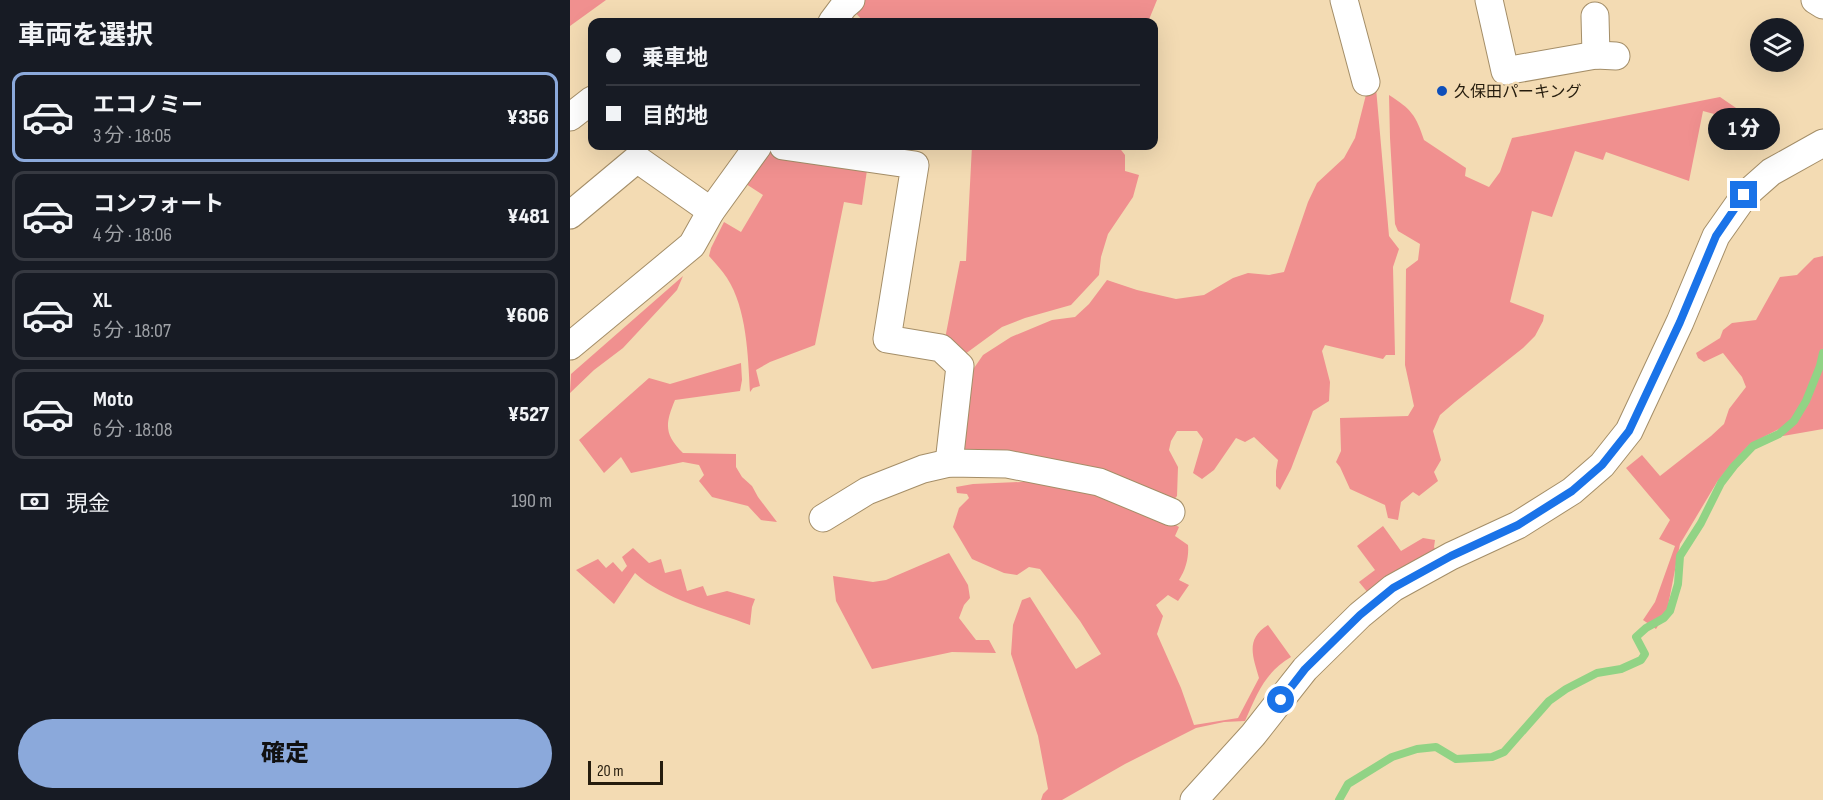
<!DOCTYPE html>
<html lang="ja">
<head>
<meta charset="utf-8">
<style>
	body { margin:0; font-family:"Sofia Sans Condensed","Noto Sans JP",sans-serif; background:#242831; color:#f1f3f6; height:100vh; display:flex; flex-direction:column; font-size:22px; white-space:nowrap }
	* { box-sizing:border-box; margin:0 }
	p { font-size:20px; color:#9ea1a6 }
	.icon { flex:none; width:33px; height:33px; fill:none; stroke:currentColor; stroke-width:2; stroke-linecap:round; stroke-linejoin:round }
	.map { position:relative; flex:1; overflow:hidden }
	.panel { display:flex; flex-direction:column; background:#171b24; width:570px }
	.panel>* { flex:none }
	.guide { position:absolute; left:18px; top:18px; width:570px; height:132px; border-radius:12px; box-shadow:0 6px 24px #0002; display:grid; align-content:center; height:132px; padding:0 18px; background:#171b24 }
	.tools { position:absolute; left:1180px; top:18px; display:grid; gap:12px }
	.tools a { display:grid; place-items:center; width:54px; height:54px; border-radius:50%; background:#171b24; box-shadow:0 6px 24px #0002; font-size:30px }
	.scale { position:absolute; left:18px; bottom:15px; width:75px; box-sizing:border-box; padding-left:6px; border:3px solid #251c0d; border-top:0; font-size:16px; line-height:21px; white-space:nowrap; color:#251c0d; -webkit-text-stroke:4px #f3dbb3; paint-order:stroke }
	.end { position:absolute; width:27px; height:27px; margin:-14px; border:8px solid #1a73e8; background:#fff; box-shadow:0 0 0 3px #fff }
	.from { border-radius:50% }
	.bubble { position:absolute; height:42px; border-radius:21px; background:#171b24; box-shadow:0 6px 24px #0002; font-size:20px; font-weight:800; line-height:42px; text-align:center }
	.guide b { display:flex; align-items:center; gap:21px; height:57px; font-size:22px }
	.guide b+b { border-top:2px solid #363941 }
	.guide i { width:15px; height:15px; background:#f1f3f6 }
	ul { padding:0; list-style:none }
	li { display:flex; align-items:center; gap:18px; height:90px; margin:0 12px 9px; padding:0 6px; border:3px solid #363941; border-radius:12px }
	li div { flex:1 }
	li b { display:block; font-size:22px }
	li em { font-style:normal; font-weight:800 }
	li.selected { border-color:#8ba9db }
	li>.icon { width:54px; height:54px; stroke-width:1.5 }
	h2 { padding:0 18px; font-size:27px; line-height:72px }
	.pay { display:flex; align-items:center; gap:15px; height:66px; padding:0 18px; font-size:22px }
	.pay p { margin-inline-start:auto }
	.action { display:flex; gap:12px; margin-top:auto; padding:12px 18px }
	.action a { flex:1; height:69px; border-radius:36px; background:#8ba9db; color:#111; font-size:24px; font-weight:800; line-height:69px; text-align:center }
	main { display:flex; flex:1; min-height:0 }
	.map>svg:first-child { display:block }
	.green { fill:#f0908f }
	.lines { fill:none; stroke-linecap:round; stroke-linejoin:round }
	.stream { stroke:#91d385; stroke-width:8 }
	.minor-casing { stroke:#a48e68; stroke-width:29 }
	.minor { stroke:#fff; stroke-width:27 }
	.route { stroke:#1a73e8; stroke-width:8 }
	.poi-dot { fill:#0e4fba; stroke:#f3dbb3; stroke-width:2 }
	.labels { text-anchor:middle; stroke-width:5; stroke-linejoin:round; paint-order:stroke }
	.poi-label { font-size:16px; fill:#251c0d; stroke:#f3dbb3; text-anchor:start }
</style>
</head>
<body>
<main>
<section class="panel">
<h2>車両を選択</h2>
<ul>
<li class="selected"><svg class="icon" aria-label="car" viewBox="0 0 24 24"><path d="M5 17H2v-5l4-1 3-4h7l3 4 3 1v5h-3M9 17h6M6 11h13"/><circle cx="7" cy="17" r="2"/><circle cx="17" cy="17" r="2"/></svg><div><b>エコノミー</b><p>3 分 · 18:05</p></div><em>¥356</em></li>
<li><svg class="icon" aria-label="car" viewBox="0 0 24 24"><path d="M5 17H2v-5l4-1 3-4h7l3 4 3 1v5h-3M9 17h6M6 11h13"/><circle cx="7" cy="17" r="2"/><circle cx="17" cy="17" r="2"/></svg><div><b>コンフォート</b><p>4 分 · 18:06</p></div><em>¥481</em></li>
<li><svg class="icon" aria-label="car" viewBox="0 0 24 24"><path d="M5 17H2v-5l4-1 3-4h7l3 4 3 1v5h-3M9 17h6M6 11h13"/><circle cx="7" cy="17" r="2"/><circle cx="17" cy="17" r="2"/></svg><div><b>XL</b><p>5 分 · 18:07</p></div><em>¥606</em></li>
<li><svg class="icon" aria-label="car" viewBox="0 0 24 24"><path d="M5 17H2v-5l4-1 3-4h7l3 4 3 1v5h-3M9 17h6M6 11h13"/><circle cx="7" cy="17" r="2"/><circle cx="17" cy="17" r="2"/></svg><div><b>Moto</b><p>6 分 · 18:08</p></div><em>¥527</em></li>
</ul>
<div class="pay"><svg class="icon" aria-label="cash" viewBox="0 0 24 24"><path d="M3 7h18v10H3z"/><circle cx="12" cy="12" r="2"/></svg>現金<p>190 m</p></div>
<div class="action"><a>確定</a></div>
</section>
<div class="map">
<svg width="1253" height="800" viewBox="0 0 1253 800">
	<rect width="100%" height="100%" fill="#f3dbb3"/>
	<g class="green">
		<path d="M0,0H36L0,26Z"/>
		<path d="M291,0H587L578,22H294L281,8Z"/>
		<path d="M800,79L806,88L819,236L829,249L823,267L825,355H816L813,359L755,345L752,351L760,382L759,401L743,411L721,469L710,490L706,486V471L708,460L684,437L675,442L666,438L644,470L632,479L623,473L633,439L627,431H607L601,441L599,450L608,467L607,496L601,503L525,473L465,456L393,454L402,371L413,355L441,337L482,320L505,317L519,304L537,280L567,290L606,299L634,295L663,278L678,273L699,275L714,272L738,202L747,183L774,158L785,138Z"/>
		<path d="M819,95C841,109 846,115 854,140L896,168L895,176L919,187L930,172L942,138L1150,97L1172,112L1170,121L1133,111L1119,181L1036,152L1033,160L1005,151L982,217L962,211L940,302L974,315L973,321L965,336L953,348L885,402L870,415L863,431L871,460L864,472L868,481L849,496L843,492L831,502L828,520L818,518L815,505L780,489L770,467L766,462L771,451L770,418L838,416L844,406L835,365L836,269L848,260L850,244L828,231L825,224L820,138Z"/>
		<path d="M402,146H548L555,155V171L569,175L563,197L538,234L531,257L529,275L501,305L455,318L432,327L391,357L374,344L390,261H396Z"/>
		<path d="M203,150L298,163L292,205L274,202L245,345L200,362L186,370L190,386L183,388L180,392C178,356 177,309 157,278C152,270 145,263 139,256L141,248L154,222L171,232L193,195L176,184L195,155Z"/>
		<path d="M1253,256V429L1213,436L1211,428L1180,444L1162,463L1147,482L1110,544L1097,611L1086,629L1073,620L1085,602L1105,546L1089,539L1100,520L1056,468L1072,455L1090,476L1141,436L1154,424L1159,409L1176,387L1172,377L1153,353L1134,362L1128,358L1126,353L1150,338L1153,330L1162,323L1186,320L1210,277L1227,275L1244,258Z"/>
		<path d="M113,276L107,290L53,348L24,370L0,393L1,374Z"/>
		<path d="M171,363L172,380L170,391L105,400C95,424 94,434 113,453L166,454V467L172,477L182,486L188,497L207,522L191,520L178,506L142,497L129,481L134,475L129,465L113,462L61,473L51,457L34,473L9,440L79,378L100,384Z"/>
		<path d="M473,481L574,508L609,527L605,536L618,545C619,557 616,569 609,580L619,585L608,601L598,595L586,605L593,616L587,634L611,688L624,725L668,718L689,678C683,657 675,639 698,625L721,657C695,672 687,694 675,721L654,722L626,728L555,764L492,800H471L473,794L478,789L468,736L441,654L443,625L452,600L460,597L506,669L531,654L510,621L470,569L459,567L447,575L434,573L402,559L383,527L389,508L399,498L397,494L387,493L386,487L403,484Z"/>
		<path d="M813,526L831,551L853,538L865,540L864,547L866,551L799,594L789,582L805,570L787,546Z"/>
		<path d="M63,548L79,563L91,559L95,573L111,569L117,591L133,586L137,596L157,591L185,599L182,607L180,625C143,611 93,599 65,573L44,604L6,570L28,559L36,568L43,562L52,572L57,566L52,557Z"/>
		<path d="M379,553L398,585L400,598L394,605L389,618L406,640H419L426,653L382,652L302,669L266,601L263,576L303,582L316,580Z"/>
	</g>
	<g class="lines">
		<path class="stream" d="M769,800L778,784L822,757L847,749L866,747L886,759L922,757L934,752L979,701L996,689L1027,673L1051,669L1071,660L1075,654L1066,637L1076,628L1094,618L1100,611L1108,584L1110,556L1131,523L1151,483L1164,466L1183,446L1209,434L1224,421L1236,401L1250,366L1253,353"/>
		<defs>
			<g id="minor">
				<path d="M774,0L796,82"/>
				<path d="M919,0L935,71L1026,55L1046,56"/>
				<path d="M1245,0L1253,5"/>
				<path d="M1025,16L1026,55"/>
				<path d="M262,22L274,6L281,0"/>
				<path d="M0,117L22,100"/>
				<path d="M213,146L345,165L317,339L371,348L390,366L379,463"/>
				<path d="M0,215L67,159L141,211"/>
				<path d="M0,346L122,245L141,211L188,146"/>
				<path d="M253,518L297,491L353,469L379,463L437,464L529,482L601,512"/>
				<path d="M624,800L683,735L735,669L790,615L823,588L881,556L948,525L1002,491L1032,465L1059,431L1110,322L1146,236L1175,195L1201,172L1253,143"/>
			</g>
		</defs>
		<use href="#minor" class="minor-casing"/>
		<use href="#minor" class="minor"/>
	</g>
	<g class="lines">
		<path class="route" d="M711,700L735,669L790,615L823,588L881,556L948,525L1002,491L1032,465L1059,431L1110,322L1146,236L1174,195"/>
	</g>
	<circle class="poi-dot" cx="872" cy="91" r="6"/>
	<g class="labels">
		<g class="poi-label">
			<text x="884" y="97">久保田パーキング</text>
		</g>
	</g>
</svg>
<div class="tools">
<a><svg class="icon" aria-label="layers" viewBox="0 0 24 24"><path d="M12 4l9 5-9 5-9-5zM3 14l9 5 9-5"/></svg></a>
</div>
<div class="scale">20 m</div>
<i class="end from" style="left:711px;top:700px"></i>
<i class="end" style="left:1174px;top:195px"></i>
<div class="bubble" style="left:1138px;top:108px;width:72px">1 分</div>
<div class="guide">
<b><i class="from"></i>乗車地</b>
<b><i></i>目的地</b>
</div>
</div>
</main>
</body>
</html>
